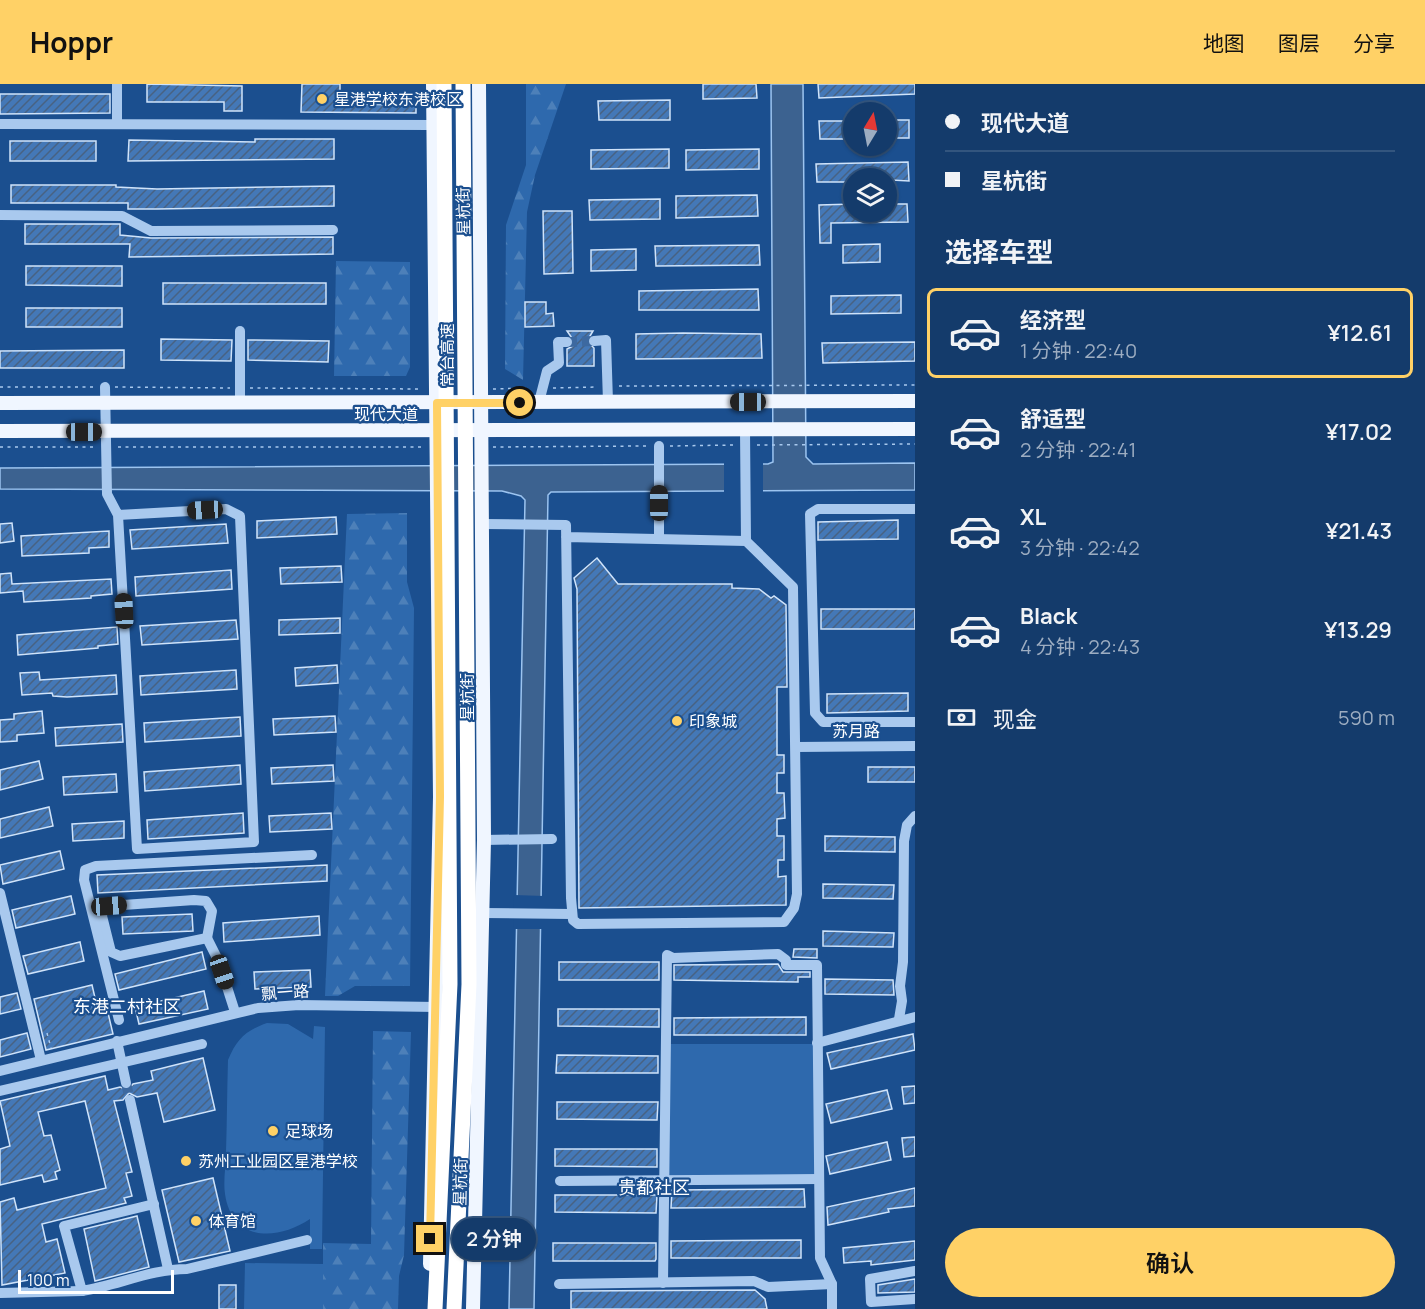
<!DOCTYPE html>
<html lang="zh">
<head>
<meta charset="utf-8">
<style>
	body { margin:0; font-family:Manrope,"Noto Sans SC",sans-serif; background:#214673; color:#f1f3f6; height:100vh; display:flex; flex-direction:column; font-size:22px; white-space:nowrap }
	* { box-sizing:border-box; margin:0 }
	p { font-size:20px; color:#9dadc1 }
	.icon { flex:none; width:33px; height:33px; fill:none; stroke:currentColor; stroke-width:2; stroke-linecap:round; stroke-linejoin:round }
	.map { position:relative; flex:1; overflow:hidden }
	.drawer { display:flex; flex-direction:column; background:#143b6b; width:510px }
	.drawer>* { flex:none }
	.banner { display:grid; align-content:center; height:132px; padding:0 30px; background:#143b6b }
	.needle { width:39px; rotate:10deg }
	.fabs { position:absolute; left:843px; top:18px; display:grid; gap:12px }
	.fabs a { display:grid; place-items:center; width:54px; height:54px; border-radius:50%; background:#143b6b; box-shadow:0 2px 4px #0004,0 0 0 2px #33557e; font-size:30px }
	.scale { position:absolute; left:18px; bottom:15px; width:156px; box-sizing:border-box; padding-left:6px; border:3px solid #fff; border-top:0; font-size:16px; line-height:21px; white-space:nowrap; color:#fff; -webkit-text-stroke:4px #1b4f8f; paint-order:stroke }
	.end { position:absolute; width:27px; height:27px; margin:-14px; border:8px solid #ffd166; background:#111; box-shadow:0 0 0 3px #111 }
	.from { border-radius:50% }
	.bubble { position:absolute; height:42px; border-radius:21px; background:#143b6b; box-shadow:0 2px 4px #0004,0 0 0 2px #33557e; font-size:20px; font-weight:600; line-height:42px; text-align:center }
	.car { position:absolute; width:18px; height:36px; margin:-18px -9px; border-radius:8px; box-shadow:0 0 4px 2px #0007; background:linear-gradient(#222 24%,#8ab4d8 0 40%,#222 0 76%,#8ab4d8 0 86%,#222 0) }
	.banner b { display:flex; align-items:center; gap:21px; height:57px; font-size:22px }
	.banner b+b { border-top:2px solid #33557e }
	.banner i { width:15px; height:15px; background:#f1f3f6 }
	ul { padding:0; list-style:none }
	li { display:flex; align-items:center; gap:18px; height:90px; margin:0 12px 9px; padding:0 18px; border:3px solid transparent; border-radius:9px }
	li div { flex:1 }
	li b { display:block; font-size:22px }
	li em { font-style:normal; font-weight:600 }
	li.on { border-color:#ffd166 }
	li>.icon { width:54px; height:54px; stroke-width:1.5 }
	h2 { padding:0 30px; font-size:27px; line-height:72px }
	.pay { display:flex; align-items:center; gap:15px; height:66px; padding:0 30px; font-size:22px }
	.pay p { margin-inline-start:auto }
	.cta { display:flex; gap:12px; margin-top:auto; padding:12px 30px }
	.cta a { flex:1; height:69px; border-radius:36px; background:#ffd166; color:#111; font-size:24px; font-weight:600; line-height:69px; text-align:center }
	header { display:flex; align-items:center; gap:36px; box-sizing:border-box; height:84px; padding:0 30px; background:#ffd166; color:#111 }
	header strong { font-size:28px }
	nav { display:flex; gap:33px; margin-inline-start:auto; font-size:21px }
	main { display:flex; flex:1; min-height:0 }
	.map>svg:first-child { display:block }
	.forest { fill:url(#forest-firs) }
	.park { fill:#2e69ad }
	.water { fill:#3c6290; stroke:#9cc4f0; stroke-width:1.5 }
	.pier { fill:#1b4f8f }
	.building { fill:url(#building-hatch); stroke:#cfe3fa; stroke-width:1.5 }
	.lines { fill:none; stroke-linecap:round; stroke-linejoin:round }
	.minor-tunnel { stroke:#3d69a0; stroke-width:10; stroke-dasharray:10 5; stroke-linecap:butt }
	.path { stroke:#a9c9ee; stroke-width:1.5; stroke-dasharray:3 4.5; stroke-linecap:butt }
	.minor { stroke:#a9c9ee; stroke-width:10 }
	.major { stroke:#f0f6ff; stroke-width:14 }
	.highway-bridge { stroke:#fff; stroke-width:15 }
	.route { stroke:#ffd166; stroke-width:8 }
	.poi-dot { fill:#ffd166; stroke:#1b4f8f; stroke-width:2 }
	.labels { text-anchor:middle; stroke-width:4.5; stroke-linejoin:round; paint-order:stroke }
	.poi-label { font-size:16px; fill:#fff; stroke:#1b4f8f; text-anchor:start }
	.street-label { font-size:16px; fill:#fff; stroke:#1b4f8f }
	.neighbourhood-label { font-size:18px; fill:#fff; stroke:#1b4f8f }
</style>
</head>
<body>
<header>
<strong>Hoppr</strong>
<nav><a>地图</a><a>图层</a><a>分享</a></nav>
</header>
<main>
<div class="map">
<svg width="915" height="1225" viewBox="0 0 915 1225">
	<defs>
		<pattern id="forest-firs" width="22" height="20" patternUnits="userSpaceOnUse" patternTransform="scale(1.5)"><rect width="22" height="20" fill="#2e69ad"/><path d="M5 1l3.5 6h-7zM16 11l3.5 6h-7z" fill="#4d80b9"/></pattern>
		<pattern id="building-hatch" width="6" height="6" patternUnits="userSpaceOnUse" patternTransform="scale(1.5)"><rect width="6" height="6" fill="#4478b7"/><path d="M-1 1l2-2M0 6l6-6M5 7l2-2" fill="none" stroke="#486282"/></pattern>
	</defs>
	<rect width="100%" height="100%" fill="#1b4f8f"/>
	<g class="forest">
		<path d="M526,0H566L535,91L527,128L523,296L505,285L506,141L526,81Z"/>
		<path d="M336,177L410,178V283L406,292H334Z"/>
		<path d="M407,429V498L414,524L410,902H355L338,912H325L347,430Z"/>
		<path d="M373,947L411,948L404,1171L399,1192L398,1225H323V1159L371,1160Z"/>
	</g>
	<g class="park">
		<path d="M267,939L288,940L313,955L314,942L325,943L322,1165H310V1135C277,1157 232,1158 225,1110C223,1097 226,1082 226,1068C227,1038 227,1007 228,976C237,955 245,947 267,939Z"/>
		<path d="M667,960H814L815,1092H668Z"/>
		<path d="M245,1179L323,1180V1225H244Z"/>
	</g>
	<path class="water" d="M771,0H803L806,373L813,380L915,379V406L551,408L548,411L534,1225H509L525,416L521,412L502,407L0,405V384L768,380L773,378Z"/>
	<g class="pier">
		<rect x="724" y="377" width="39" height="33"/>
		<path d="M514,811L544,812V845H513Z"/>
	</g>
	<g class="building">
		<path d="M147,0L242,2V27H224V18H147Z"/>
		<path d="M302,0H340V20L416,21V29L301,28Z"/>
		<path d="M703,0H756L757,14L703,15Z"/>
		<path d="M818,0H915V10L819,14Z"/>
		<path d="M0,10H110V29L0,30Z"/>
		<path d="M670,16V36H599L598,17Z"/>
		<rect x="886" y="36" width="23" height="18"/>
		<path d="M819,37H854V55H820Z"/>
		<path d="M255,55H334V75L128,77L129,56L255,58Z"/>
		<rect x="10" y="57" width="86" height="20"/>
		<path d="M669,65V84L591,85V66Z"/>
		<path d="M759,65V85L686,86V66Z"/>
		<path d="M908,78L909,97L854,94V98H817L816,80Z"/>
		<path d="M11,101H116V103L157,105L334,102V122L157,125H128V119H11Z"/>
		<path d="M757,111L758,132L676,134V112Z"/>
		<path d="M660,115V135L590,136L589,116Z"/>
		<path d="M854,120V128H886V120H907L908,138L831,139V159H820L819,121Z"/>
		<path d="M543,127H572L573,189L544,190Z"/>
		<path d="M25,140H120V151L151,154L333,153V170L129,173L130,160H25Z"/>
		<path d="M880,160V178L843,179V161Z"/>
		<path d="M759,161L760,181L656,182L655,162Z"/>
		<path d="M636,165V186L591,187V166Z"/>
		<path d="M26,182H122V202L26,201Z"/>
		<rect x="163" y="199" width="163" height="21"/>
		<path d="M758,205L759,226H639V207Z"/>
		<path d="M901,211V229L831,230V212Z"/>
		<path d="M525,218H546V230L553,229L554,242L525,243Z"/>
		<rect x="26" y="224" width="96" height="19"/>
		<path d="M567,247H593L587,257L594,264V282H567V265L573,262L574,257Z"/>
		<path d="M683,249L761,250L762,274L636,275V250Z"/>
		<path d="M161,255L232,256L231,277L161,276Z"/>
		<path d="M248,256L329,257L328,278L248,276Z"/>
		<path d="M915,258V277L823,279L822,259Z"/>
		<path d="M124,266V284H0V267Z"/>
		<path d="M336,433L337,450L257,454V437Z"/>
		<path d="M898,436V455L818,456V438Z"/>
		<path d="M12,439L14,457L0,459V440Z"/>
		<path d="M226,440L228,459L132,465L130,446Z"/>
		<path d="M109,447V463L89,464V469L22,472L21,452Z"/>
		<path d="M597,474L618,500H732V504L759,505L771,514L774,512L786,521L787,603H777V671H784V689H777V709H784L785,734L777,735V752H784V776H778V793L786,792V821L579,824L577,505L574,494Z"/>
		<path d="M341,482L342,498L281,500L280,484Z"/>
		<path d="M231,486L232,505L136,512L135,493Z"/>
		<path d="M11,489L12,500L111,495L112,510L91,512V514L24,518L23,507L0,509V490Z"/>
		<rect x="821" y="525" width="94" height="20"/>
		<path d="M340,534V549L279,551V536Z"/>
		<path d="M236,536L238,555L142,561L140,542Z"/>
		<path d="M117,543L118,560L98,562V564L18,571L17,551Z"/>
		<path d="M337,581L338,599L296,602L295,584Z"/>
		<path d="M236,586L237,605L141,611L140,592Z"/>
		<path d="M39,588L40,596L116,591L117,610L67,613L53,612L52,609L22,611L20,589Z"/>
		<path d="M908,609V627L827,629V610Z"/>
		<path d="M42,627L44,649L17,651V657L0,658V636L14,635V630Z"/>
		<path d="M335,632L336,648L274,651L273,635Z"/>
		<path d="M240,633L241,652L145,658L144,639Z"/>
		<path d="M122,640L123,658L56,662L55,644Z"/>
		<path d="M39,677L43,695L0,706V686Z"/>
		<path d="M240,681L241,700L145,707L144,688Z"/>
		<path d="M333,681L334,697L272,700L271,684Z"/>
		<rect x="868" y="683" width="47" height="15"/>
		<path d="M116,690L117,708L64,711L63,693Z"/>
		<path d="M49,723L53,742L0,754V735Z"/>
		<path d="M243,729L244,749L148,755L147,736Z"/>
		<path d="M331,729L332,745L270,748L269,732Z"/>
		<path d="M124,737V754L73,757L72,740Z"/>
		<path d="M825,752L895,753V768L825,767Z"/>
		<path d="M60,767L64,785L3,800L0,781Z"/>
		<path d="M327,781V797L98,809L97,791Z"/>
		<path d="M823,800L894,801L893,815L823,814Z"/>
		<path d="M71,812L75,830L16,844L12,826Z"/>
		<path d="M192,830L193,847L123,850L122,833Z"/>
		<path d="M319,832L320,851L224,858L223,839Z"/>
		<path d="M823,847L894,849L893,863L823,862Z"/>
		<path d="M80,858L84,877L28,890L23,872Z"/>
		<path d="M794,865H817V874L793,873Z"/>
		<path d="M202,868L206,885L119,906L115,890Z"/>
		<rect x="559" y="878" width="100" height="18"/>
		<path d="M778,880L783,888H810V893H798V898L674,896V881Z"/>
		<path d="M310,886L311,903L255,905L254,888Z"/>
		<path d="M825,895L893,896L894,911L825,910Z"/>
		<path d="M92,901L99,931L108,929L113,950L46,966L34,915Z"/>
		<path d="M204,907L208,925L139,940L135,923Z"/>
		<path d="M17,909L21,925L0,930V913Z"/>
		<path d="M558,925H659V943L558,942Z"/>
		<path d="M806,933V951H674V934Z"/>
		<path d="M27,949L31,965L0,973V956Z"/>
		<path d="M913,950L915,966L831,985L827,969Z"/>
		<path d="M557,971L658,972V989H556Z"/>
		<path d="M203,974L215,1026L164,1038L157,1009L137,1013L129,1009L123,1016L114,1017L132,1088L126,1089L132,1112L124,1114L126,1119L42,1140L46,1158L57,1155L65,1189L2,1201L0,1118L14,1114L17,1126L106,1104L85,1017L38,1028L44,1052L51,1051L60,1086L55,1088L57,1095L44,1098L42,1091L0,1101V1065L10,1062L0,1017L105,992L108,1006L120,1003L128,1006L133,1000L153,996L151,987Z"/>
		<path d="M915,1002V1019L904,1020L902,1003Z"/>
		<path d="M887,1006L892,1025L831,1039L826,1020Z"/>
		<path d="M557,1018H658L657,1036L557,1035Z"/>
		<path d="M915,1053V1072L904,1073L902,1054Z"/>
		<path d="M887,1058L891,1076L830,1090L826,1072Z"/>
		<path d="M555,1065H657V1083L555,1082Z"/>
		<path d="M213,1094L230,1167L179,1178L162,1106Z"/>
		<path d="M915,1104V1122L888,1125L889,1128L828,1141L827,1123Z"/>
		<path d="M804,1105L805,1123L671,1124L672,1106Z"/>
		<path d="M555,1111H657L656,1129L555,1128Z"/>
		<path d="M137,1132L149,1183L95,1197L84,1145Z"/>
		<path d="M801,1156V1174H671V1157Z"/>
		<path d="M915,1157V1176L871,1181V1177L844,1179L843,1164Z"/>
		<path d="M553,1159H656V1175L655,1177H553Z"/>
		<path d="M915,1195V1208L878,1209V1201Z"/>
		<rect x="219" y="1201" width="17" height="24"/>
		<path d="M755,1206L765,1215L767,1225H571V1207Z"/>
	</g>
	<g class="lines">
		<g class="minor-tunnel">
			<path d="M567,258L594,257"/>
			<path d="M126,999L130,1016"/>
		</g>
		<g class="path">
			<path d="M619,302L915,301"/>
			<path d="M0,303H95"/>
			<path d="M115,303L230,304"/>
			<path d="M250,304L422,305"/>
			<path d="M553,304L596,303"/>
			<path d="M493,305L530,304"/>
			<path d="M757,361L915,360"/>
			<path d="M670,362L734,361"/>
			<path d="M0,363H95"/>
			<path d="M118,363H425"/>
			<path d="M493,363L647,362"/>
			<path d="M47,949L51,964"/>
		</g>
		<g class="minor">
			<path d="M117,0V40"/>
			<path d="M0,40L434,41"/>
			<path d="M0,131L122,132L151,147L333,146"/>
			<path d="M594,257L606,256L608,318"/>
			<path d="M105,303L107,410L118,431L137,765L254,758L240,432L226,425L118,431"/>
			<path d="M539,318L547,287L559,279L558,258H567"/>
			<path d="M240,319V247"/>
			<path d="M745,346L746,457"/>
			<path d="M659,362V455"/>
			<path d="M915,425H818L810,430L815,629L823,638H915"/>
			<path d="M483,440L566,441L571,814L573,836L578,840L784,838L794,824L797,810L793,503L746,457L566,453"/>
			<path d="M796,663L915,662"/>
			<path d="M484,756L552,755"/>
			<path d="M0,809L41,976"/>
			<path d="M194,816L206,817L212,827L207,854L120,872L111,868L102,832L103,826L109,822Z"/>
			<path d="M483,829L571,830"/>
			<path d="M207,854L219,878L235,928"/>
			<path d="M899,935L902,917L900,902L903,878L904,757L907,741L915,732"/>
			<path d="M119,936L84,796L85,786L96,782L312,771"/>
			<path d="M117,957L126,999"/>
			<path d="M817,959L915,933"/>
			<path d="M0,987L258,924L299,921L437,923"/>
			<path d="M0,1007L202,960"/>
			<path d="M130,1016L168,1185"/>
			<path d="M560,1097L819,1095"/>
			<path d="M154,1120L64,1142L82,1207C118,1201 152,1185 187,1185L307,1156"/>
			<path d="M915,1187L870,1195L871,1218L915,1215"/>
			<path d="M663,1199L667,871L673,874L778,870L786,876V881H817L820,1174L832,1200V1225"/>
			<path d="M559,1200L754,1197L768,1203L832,1200"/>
			<path d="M0,1209L82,1207"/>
		</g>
		<g class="major">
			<path d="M0,319L915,317"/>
			<path d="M0,347L915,345"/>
			<path d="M430,1180L440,713L433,0"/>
			<path d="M473,1225L484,756L479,0"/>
		</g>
		<g class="highway-bridge">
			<path d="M435,1225L450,900L444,0"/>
			<path d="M454,1225L469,900L463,0"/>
		</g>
	</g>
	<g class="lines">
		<path class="route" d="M430,1155L440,713L437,319H520"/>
	</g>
	<g class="poi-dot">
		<circle cx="322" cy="15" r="6"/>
		<circle cx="677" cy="637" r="6"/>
		<circle cx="273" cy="1047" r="6"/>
		<circle cx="186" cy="1077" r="6"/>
		<circle cx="196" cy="1137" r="6"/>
	</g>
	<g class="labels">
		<g class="poi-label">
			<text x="334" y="21">星港学校东港校区</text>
			<text x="689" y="643">印象城</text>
			<text x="285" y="1053">足球场</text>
			<text x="198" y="1083">苏州工业园区星港学校</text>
			<text x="208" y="1143">体育馆</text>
		</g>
		<g class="street-label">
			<text transform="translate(463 127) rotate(-91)" y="6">星杭街</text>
			<text transform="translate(447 271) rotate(-90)" y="6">常台高速</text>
			<text x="386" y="336">现代大道</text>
			<text transform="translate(467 613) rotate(-90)" y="6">星杭街</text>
			<text x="856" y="653">苏月路</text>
			<text transform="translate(285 908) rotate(-4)" y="6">飘一路</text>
			<text transform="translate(460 1098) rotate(-89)" y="6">星杭街</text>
		</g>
		<g class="neighbourhood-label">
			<text x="127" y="929">东港二村社区</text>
			<text x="654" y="1110">贵都社区</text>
		</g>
	</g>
</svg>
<div class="fabs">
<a><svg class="needle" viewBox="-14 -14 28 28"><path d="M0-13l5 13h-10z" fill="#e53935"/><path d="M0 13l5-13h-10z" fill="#9dadc1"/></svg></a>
<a><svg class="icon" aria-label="layers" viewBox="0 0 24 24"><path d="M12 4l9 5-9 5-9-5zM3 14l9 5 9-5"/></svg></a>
</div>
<div class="scale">100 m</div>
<i class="end from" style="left:520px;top:319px"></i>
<i class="end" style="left:430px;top:1155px"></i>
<div class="bubble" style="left:452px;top:1134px;width:84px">2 分钟</div>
<i class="car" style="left:748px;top:318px;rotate:270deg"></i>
<i class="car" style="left:84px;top:348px;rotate:90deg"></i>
<i class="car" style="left:659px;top:419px;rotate:0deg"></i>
<i class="car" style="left:205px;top:426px;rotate:267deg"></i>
<i class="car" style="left:124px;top:527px;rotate:357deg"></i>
<i class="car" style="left:109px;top:822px;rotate:86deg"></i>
<i class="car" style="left:222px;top:888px;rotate:161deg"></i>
</div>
<section class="drawer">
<div class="banner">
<b><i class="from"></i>现代大道</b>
<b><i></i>星杭街</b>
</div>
<h2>选择车型</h2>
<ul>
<li class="on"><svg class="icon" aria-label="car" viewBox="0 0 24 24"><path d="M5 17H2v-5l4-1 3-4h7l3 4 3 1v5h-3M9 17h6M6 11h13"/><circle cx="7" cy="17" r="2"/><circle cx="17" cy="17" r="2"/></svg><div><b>经济型</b><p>1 分钟 · 22:40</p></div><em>¥12.61</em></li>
<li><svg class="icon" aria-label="car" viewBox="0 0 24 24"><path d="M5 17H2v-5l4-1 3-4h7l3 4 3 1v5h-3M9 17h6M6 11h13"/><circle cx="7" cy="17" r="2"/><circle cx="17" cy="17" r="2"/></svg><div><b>舒适型</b><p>2 分钟 · 22:41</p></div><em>¥17.02</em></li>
<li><svg class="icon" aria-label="car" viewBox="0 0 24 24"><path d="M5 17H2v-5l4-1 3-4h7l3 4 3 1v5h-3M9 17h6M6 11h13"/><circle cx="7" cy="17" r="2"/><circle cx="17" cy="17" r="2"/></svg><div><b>XL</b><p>3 分钟 · 22:42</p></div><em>¥21.43</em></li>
<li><svg class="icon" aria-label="car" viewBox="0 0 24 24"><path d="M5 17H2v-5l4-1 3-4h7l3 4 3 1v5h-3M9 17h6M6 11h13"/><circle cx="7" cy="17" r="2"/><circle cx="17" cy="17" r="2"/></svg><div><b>Black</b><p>4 分钟 · 22:43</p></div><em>¥13.29</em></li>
</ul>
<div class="pay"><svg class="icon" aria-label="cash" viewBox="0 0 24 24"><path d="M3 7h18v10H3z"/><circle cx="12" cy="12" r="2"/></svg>现金<p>590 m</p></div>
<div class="cta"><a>确认</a></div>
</section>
</main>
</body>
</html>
